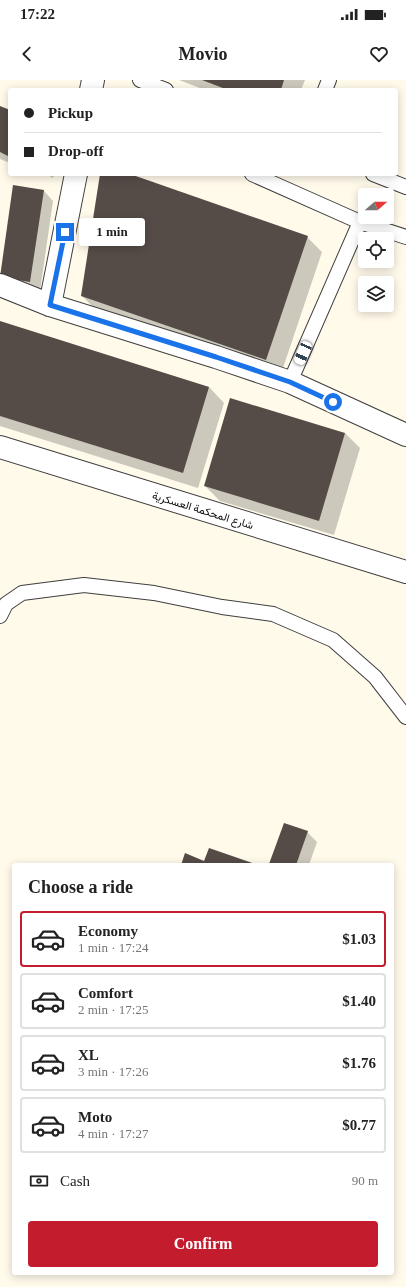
<!DOCTYPE html>
<html lang="en">
<head>
<meta charset="utf-8">
<style>
	body { margin:0; font-family:"Times New Roman",Vazirmatn,serif; background:#f6f6f6; color:#222; height:100vh; display:flex; flex-direction:column; font-size:15px; white-space:nowrap }
	* { box-sizing:border-box; margin:0 }
	p { font-size:13px; color:#767676 }
	.icon { flex:none; width:22px; height:22px; fill:none; stroke:currentColor; stroke-width:2; stroke-linecap:round; stroke-linejoin:round }
	.map { position:relative; flex:1; overflow:hidden }
	.side { position:absolute; left:12px; top:783px; width:382px; height:412px; display:flex; flex-direction:column; background:#fff; border-radius:4px; box-shadow:0 2px 10px #0003 }
	.side>* { flex:none }
	.guide { position:absolute; left:8px; top:8px; width:390px; height:88px; border-radius:4px; box-shadow:0 2px 10px #0003; display:grid; align-content:center; height:88px; padding:0 16px; background:#fff }
	.needle { width:26px; rotate:70deg }
	.fabs { position:absolute; left:358px; top:108px; display:grid; gap:8px }
	.fabs a { display:grid; place-items:center; width:36px; height:36px; border-radius:4px; background:#fff; box-shadow:0 2px 10px #0003; font-size:20px }
	.end { position:absolute; width:18px; height:18px; margin:-9px; border:5px solid #1a73e8; background:#fff; box-shadow:0 0 0 2px #fff }
	.from { border-radius:50% }
	.bubble { position:absolute; height:28px; border-radius:4px; background:#fff; box-shadow:0 2px 10px #0003; font-size:13px; font-weight:800; line-height:28px; text-align:center }
	.car { position:absolute; width:12px; height:24px; margin:-12px -6px; border-radius:5px; box-shadow:0 0 3px 1px #0007; background:linear-gradient(#fff 24%,#345 0 40%,#fff 0 76%,#345 0 86%,#fff 0) }
	.guide b { display:flex; align-items:center; gap:14px; height:38px; font-size:15px }
	.guide b+b { border-top:1px solid #e0e0e0 }
	.guide i { width:10px; height:10px; background:#222 }
	ul { padding:0; list-style:none }
	li { display:flex; align-items:center; gap:12px; height:56px; margin:0 8px 6px; padding:0 8px; border:2px solid #e0e0e0; border-radius:4px }
	li div { flex:1 }
	li b { display:block; font-size:15px }
	li em { font-style:normal; font-weight:800 }
	li.on { border-color:#c31c2c }
	li>.icon { width:36px; height:36px; stroke-width:1.5 }
	h2 { padding:0 16px; font-size:18px; line-height:48px }
	.pay { display:flex; align-items:center; gap:10px; height:44px; padding:0 16px; font-size:15px }
	.pay p { margin-inline-start:auto }
	.action { display:flex; gap:8px; margin-top:auto; padding:8px 16px }
	.action a { flex:1; height:46px; border-radius:4px; background:#c31c2c; color:#fff; font-size:16px; font-weight:800; line-height:46px; text-align:center }
	.status { display:flex; justify-content:space-between; align-items:center; height:28px; padding:0 20px; background:#fff; direction:ltr }
	.status svg { height:11px; fill:currentColor }
	header { display:flex; justify-content:space-between; align-items:center; height:52px; padding:0 16px; background:#fff; font-size:18px; font-weight:800 }
	.map>svg:first-child { display:block }
	.shadow { fill:#0003 }
	.building { fill:#554c47 }
	.lines { fill:none; stroke-linecap:round; stroke-linejoin:round }
	.lane-casing { stroke:#3f3f3f; stroke-width:16 }
	.street-casing { stroke:#3f3f3f; stroke-width:24 }
	.lane { stroke:#fff; stroke-width:14 }
	.street { stroke:#fff; stroke-width:22 }
	.route { stroke:#1a73e8; stroke-width:5 }
	.labels { text-anchor:middle; stroke-width:4; stroke-linejoin:round; paint-order:stroke }
	.street-label { font-size:11px; fill:#0c0c0c; stroke:#fff }
</style>
</head>
<body>
<div class="status"><b>17:22</b><svg viewBox="0 0 49 12"><path d="M0 12V9h3v3zM5 12V6h3v6zM10 12V3h3v9zM15 12V0h3v12zM26 1h20v11H26zM47 4h2v5h-2z"/></svg></div>
<header><svg class="icon" aria-label="back" viewBox="0 0 24 24"><path d="M15 5l-7 7 7 7"/></svg>Movio<svg class="icon" aria-label="heart" viewBox="0 0 24 24"><path d="M12 20l-8-8c-3-5 5-10 8-4 3-6 11-1 8 4z"/></svg></header>
<div class="map">
<svg width="406" height="1207" viewBox="0 0 406 1207">
	<rect width="100%" height="100%" fill="#fffaea"/>
	<g class="shadow">
		<path d="M179,0H305L301,10H205Z"/>
		<path d="M0,27L10,31V83L0,79Z"/>
		<path d="M45,94H54L53,98Z"/>
		<path d="M101,94H127L307,157L322,172L281,294L97,231L82,216Z"/>
		<path d="M44,111L53,121L40,211L10,206Z"/>
		<path d="M0,242L209,307L224,323L198,408L0,346Z"/>
		<path d="M345,353L360,368L334,455L220,421L205,406Z"/>
		<path d="M307,752L317,762L309,785H272L271,784Z"/>
	</g>
	<g class="building">
		<path d="M202,0H284L281,10H228Z"/>
		<path d="M0,26L10,30V72L8,76L0,72Z"/>
		<path d="M100,94H130L308,156L266,280L81,216Z"/>
		<path d="M13,105L44,110L30,202L0,197Z"/>
		<path d="M0,241L209,307L183,393L0,336Z"/>
		<path d="M230,318L345,353L319,441L204,406Z"/>
		<path d="M284,743L308,751L296,785L269,784Z"/>
		<path d="M209,768L258,785H181L185,773L204,781Z"/>
	</g>
	<g class="lines">
		<defs>
			<g id="lane">
				<path d="M140,0L166,10"/>
				<path d="M325,10L329,0"/>
				<path d="M252,94L360,142L406,157"/>
				<path d="M373,94L406,107"/>
				<path d="M290,302L360,142"/>
				<path d="M0,536L6,524L22,513L84,505L154,513L222,527L273,534L333,560L375,597L406,637"/>
			</g>
			<g id="street">
				<path d="M91,10L93,0"/>
				<path d="M0,205L50,225L216,277L290,302L406,355"/>
				<path d="M50,225L76,94"/>
				<path d="M0,367L406,492"/>
			</g>
		</defs>
		<use href="#lane" class="lane-casing"/>
		<use href="#street" class="street-casing"/>
		<use href="#lane" class="lane"/>
		<use href="#street" class="street"/>
	</g>
	<g class="lines">
		<path class="route" d="M65,152L50,225L216,277L290,302L333,322"/>
	</g>
	<g class="labels">
		<g class="street-label">
			<text transform="translate(203 430) rotate(17)" y="4">شارع المحكمة العسكرية</text>
		</g>
	</g>
</svg>
<div class="fabs">
<a><svg class="needle" viewBox="-14 -14 28 28"><path d="M0-13l5 13h-10z" fill="#e53935"/><path d="M0 13l5-13h-10z" fill="#767676"/></svg></a>
<a><svg class="icon" aria-label="locate" viewBox="0 0 24 24"><circle cx="12" cy="12" r="6"/><path d="M12 2v4M12 18v4M2 12h4M18 12h4"/></svg></a>
<a><svg class="icon" aria-label="layers" viewBox="0 0 24 24"><path d="M12 4l9 5-9 5-9-5zM3 14l9 5 9-5"/></svg></a>
</div>
<i class="end from" style="left:333px;top:322px"></i>
<i class="end" style="left:65px;top:152px"></i>
<div class="bubble" style="left:79px;top:138px;width:66px">1 min</div>
<i class="car" style="left:303px;top:273px;rotate:204deg"></i>
<div class="guide">
<b><i class="from"></i>Pickup</b>
<b><i></i>Drop-off</b>
</div>
<section class="side">
<h2>Choose a ride</h2>
<ul>
<li class="on"><svg class="icon" aria-label="car" viewBox="0 0 24 24"><path d="M5 17H2v-5l4-1 3-4h7l3 4 3 1v5h-3M9 17h6M6 11h13"/><circle cx="7" cy="17" r="2"/><circle cx="17" cy="17" r="2"/></svg><div><b>Economy</b><p>1 min · 17:24</p></div><em>$1.03</em></li>
<li><svg class="icon" aria-label="car" viewBox="0 0 24 24"><path d="M5 17H2v-5l4-1 3-4h7l3 4 3 1v5h-3M9 17h6M6 11h13"/><circle cx="7" cy="17" r="2"/><circle cx="17" cy="17" r="2"/></svg><div><b>Comfort</b><p>2 min · 17:25</p></div><em>$1.40</em></li>
<li><svg class="icon" aria-label="car" viewBox="0 0 24 24"><path d="M5 17H2v-5l4-1 3-4h7l3 4 3 1v5h-3M9 17h6M6 11h13"/><circle cx="7" cy="17" r="2"/><circle cx="17" cy="17" r="2"/></svg><div><b>XL</b><p>3 min · 17:26</p></div><em>$1.76</em></li>
<li><svg class="icon" aria-label="car" viewBox="0 0 24 24"><path d="M5 17H2v-5l4-1 3-4h7l3 4 3 1v5h-3M9 17h6M6 11h13"/><circle cx="7" cy="17" r="2"/><circle cx="17" cy="17" r="2"/></svg><div><b>Moto</b><p>4 min · 17:27</p></div><em>$0.77</em></li>
</ul>
<div class="pay"><svg class="icon" aria-label="cash" viewBox="0 0 24 24"><path d="M3 7h18v10H3z"/><circle cx="12" cy="12" r="2"/></svg>Cash<p>90 m</p></div>
<div class="action"><a>Confirm</a></div>
</section>
</div>
</body>
</html>
